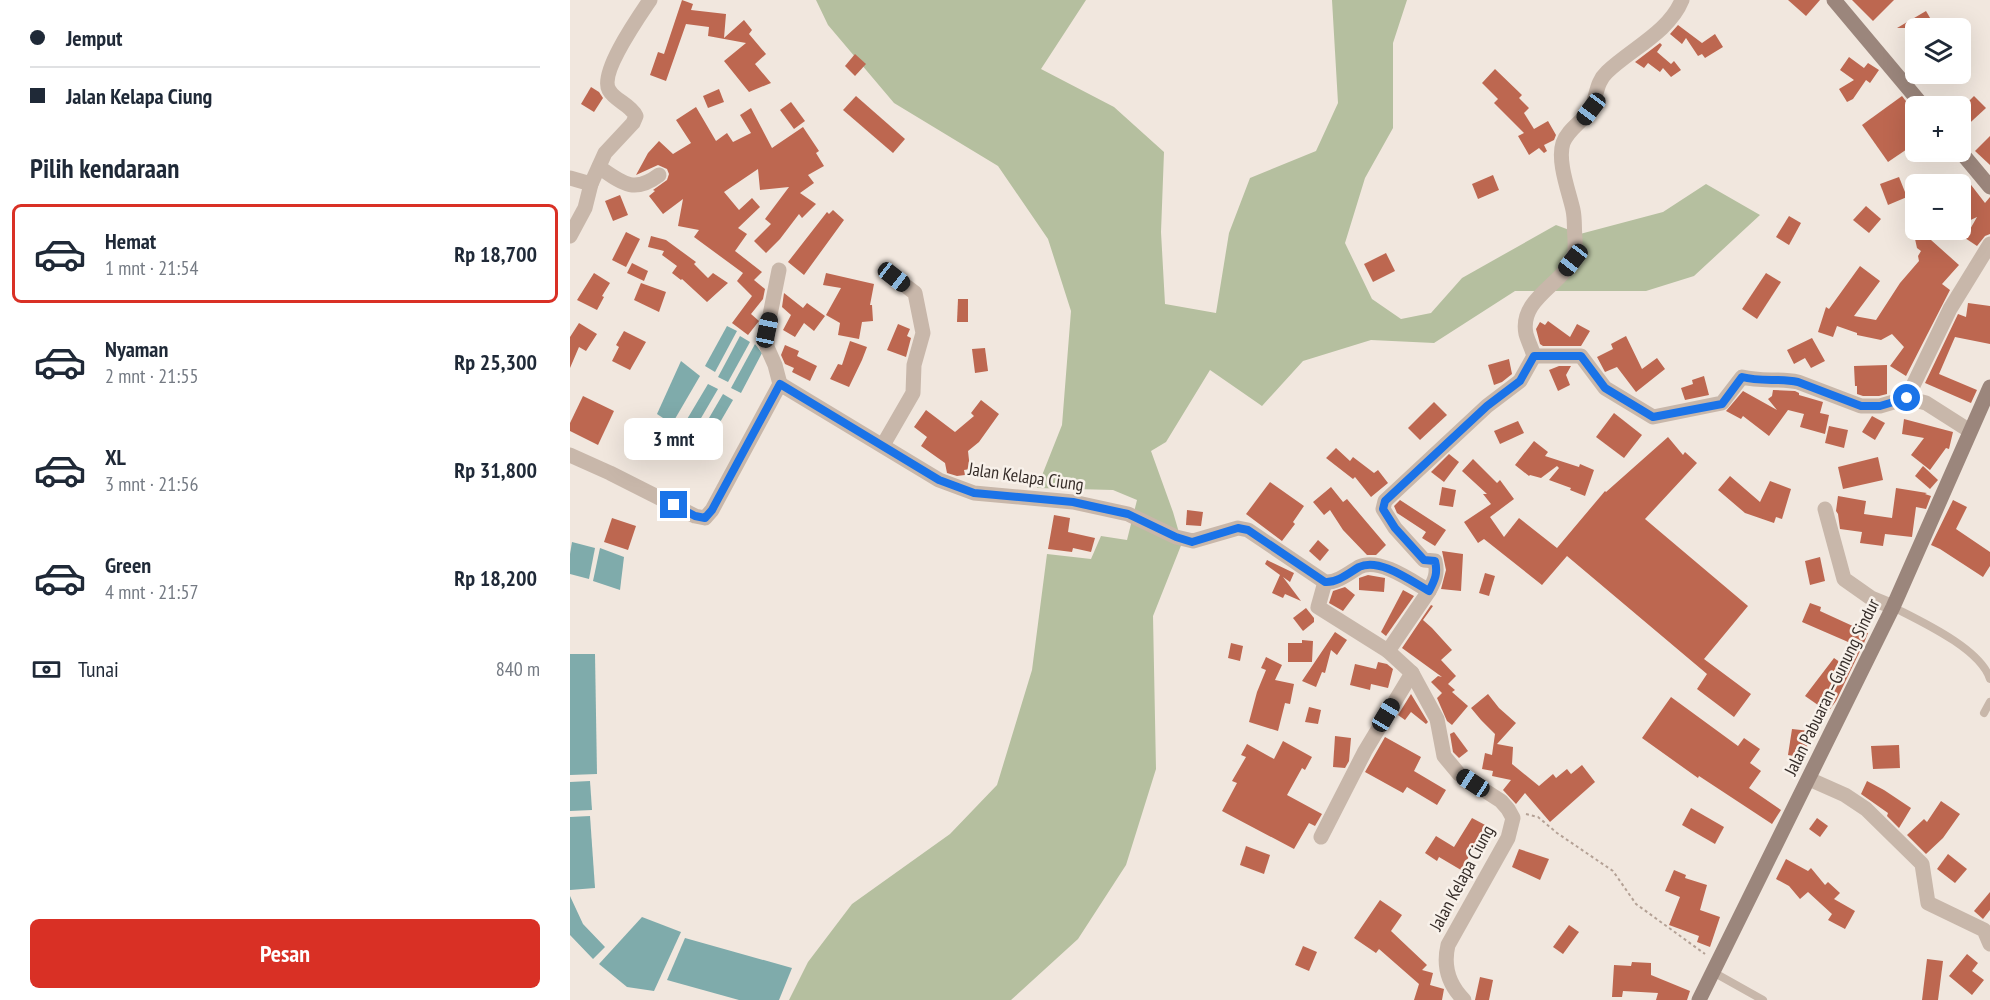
<!DOCTYPE html>
<html lang="id">
<head>
<meta charset="utf-8">
<style>
	body { margin:0; font-family:"PT Sans Narrow",sans-serif; background:#f2f2f3; color:#1f2937; height:100vh; display:flex; flex-direction:column; font-size:22px; white-space:nowrap }
	* { box-sizing:border-box; margin:0 }
	p { font-size:20px; color:#747a83 }
	.icon { flex:none; width:33px; height:33px; fill:none; stroke:currentColor; stroke-width:2; stroke-linecap:round; stroke-linejoin:round }
	.map { position:relative; flex:1; overflow:hidden }
	.panel { display:flex; flex-direction:column; background:#fff; width:570px }
	.panel>* { flex:none }
	.guide { display:grid; align-content:center; height:132px; padding:0 30px; background:#fff }
	.buttons { position:absolute; left:1335px; top:18px; display:grid; gap:12px }
	.buttons a { display:grid; place-items:center; width:66px; height:66px; border-radius:9px; background:#fff; box-shadow:0 6px 24px #0002; font-size:30px }
	.end { position:absolute; width:27px; height:27px; margin:-14px; border:8px solid #1a73e8; background:#fff; box-shadow:0 0 0 3px #fff }
	.from { border-radius:50% }
	.bubble { position:absolute; height:42px; border-radius:9px; background:#fff; box-shadow:0 6px 24px #0002; font-size:20px; font-weight:700; line-height:42px; text-align:center }
	.car { position:absolute; width:18px; height:36px; margin:-18px -9px; border-radius:8px; box-shadow:0 0 4px 2px #0007; background:linear-gradient(#222 24%,#8ab4d8 0 40%,#222 0 76%,#8ab4d8 0 86%,#222 0) }
	.guide b { display:flex; align-items:center; gap:21px; height:57px; font-size:22px }
	.guide b+b { border-top:2px solid #e0e1e3 }
	.guide i { width:15px; height:15px; background:#1f2937 }
	ul { padding:0; list-style:none }
	li { display:flex; align-items:center; gap:18px; height:99px; margin:0 12px 9px; padding:0 18px; border:3px solid transparent; border-radius:9px }
	li div { flex:1 }
	li b { display:block; font-size:22px }
	li em { font-style:normal; font-weight:700 }
	li.selected { border-color:#d93025 }
	li>.icon { width:54px; height:54px; stroke-width:1.5 }
	h2 { padding:0 30px; font-size:27px; line-height:72px }
	.pay { display:flex; align-items:center; gap:15px; height:66px; padding:0 30px; font-size:22px }
	.pay p { margin-inline-start:auto }
	.primary-button { display:flex; gap:12px; margin-top:auto; padding:12px 30px }
	.primary-button a { flex:1; height:69px; border-radius:9px; background:#d93025; color:#fff; font-size:24px; font-weight:700; line-height:69px; text-align:center }
	main { display:flex; flex:1; min-height:0 }
	.map>svg:first-child { display:block }
	.green { fill:#b5bf9f }
	.water { fill:#7fabab }
	.building { fill:#bd6750 }
	.lines { fill:none; stroke-linecap:round; stroke-linejoin:round }
	.path { stroke:#b4a195; stroke-width:2; stroke-dasharray:3 3; stroke-linecap:butt }
	.lane { stroke:#c8b7aa; stroke-width:8 }
	.street { stroke:#c8b7aa; stroke-width:15 }
	.secondary { stroke:#9b867c; stroke-width:15 }
	.route { stroke:#1a73e8; stroke-width:8 }
	.labels { text-anchor:middle; stroke-width:5; stroke-linejoin:round; paint-order:stroke }
	.street-label { font-size:18px; fill:#362d29; stroke:#f8f1ea }
</style>
</head>
<body>
<main>
<section class="panel">
<div class="guide">
<b><i class="from"></i>Jemput</b>
<b><i></i>Jalan Kelapa Ciung</b>
</div>
<h2>Pilih kendaraan</h2>
<ul>
<li class="selected"><svg class="icon" aria-label="car" viewBox="0 0 24 24"><path d="M5 17H2v-5l4-1 3-4h7l3 4 3 1v5h-3M9 17h6M6 11h13"/><circle cx="7" cy="17" r="2"/><circle cx="17" cy="17" r="2"/></svg><div><b>Hemat</b><p>1 mnt · 21:54</p></div><em>Rp 18,700</em></li>
<li><svg class="icon" aria-label="car" viewBox="0 0 24 24"><path d="M5 17H2v-5l4-1 3-4h7l3 4 3 1v5h-3M9 17h6M6 11h13"/><circle cx="7" cy="17" r="2"/><circle cx="17" cy="17" r="2"/></svg><div><b>Nyaman</b><p>2 mnt · 21:55</p></div><em>Rp 25,300</em></li>
<li><svg class="icon" aria-label="car" viewBox="0 0 24 24"><path d="M5 17H2v-5l4-1 3-4h7l3 4 3 1v5h-3M9 17h6M6 11h13"/><circle cx="7" cy="17" r="2"/><circle cx="17" cy="17" r="2"/></svg><div><b>XL</b><p>3 mnt · 21:56</p></div><em>Rp 31,800</em></li>
<li><svg class="icon" aria-label="car" viewBox="0 0 24 24"><path d="M5 17H2v-5l4-1 3-4h7l3 4 3 1v5h-3M9 17h6M6 11h13"/><circle cx="7" cy="17" r="2"/><circle cx="17" cy="17" r="2"/></svg><div><b>Green</b><p>4 mnt · 21:57</p></div><em>Rp 18,200</em></li>
</ul>
<div class="pay"><svg class="icon" aria-label="cash" viewBox="0 0 24 24"><path d="M3 7h18v10H3z"/><circle cx="12" cy="12" r="2"/></svg>Tunai<p>840 m</p></div>
<div class="primary-button"><a>Pesan</a></div>
</section>
<div class="map">
<svg width="1420" height="1000" viewBox="0 0 1420 1000">
	<rect width="100%" height="100%" fill="#f1e7de"/>
	<path class="green" d="M246,0H516L471,69L544,107L594,152L591,232L595,304L646,313L659,233L680,178L746,151L768,103L762,0H837L823,43V128L795,178L775,243L802,299L831,319L861,313L892,278L986,225L1010,234L1093,212L1136,184L1190,215L1124,276L1076,291H945L864,343L801,340L733,361L692,406L640,370L596,442L581,451L603,512L612,543L583,616L586,769L556,865L508,939L441,1000H219L238,962L282,904L380,834L427,785L462,670L477,554L521,559L531,536L557,540L567,500L543,490L467,488L492,425L501,311L478,239L428,166L324,103L258,25Z"/>
	<g class="water">
		<path d="M157,326L167,331L145,372L135,366Z"/>
		<path d="M170,336L180,342L158,382L148,377Z"/>
		<path d="M185,344L192,353L171,393L161,388Z"/>
		<path d="M111,361L130,376L102,424L87,414Z"/>
		<path d="M138,384L148,389L120,437L110,431Z"/>
		<path d="M153,394L163,400L135,448L125,442Z"/>
		<path d="M2,542L25,548L19,579L0,574V554Z"/>
		<path d="M30,548L54,557L50,590L23,581Z"/>
		<path d="M0,654H25L27,774L0,775Z"/>
		<path d="M20,781L22,810L0,811V782Z"/>
		<path d="M20,816L25,888L0,890V817Z"/>
		<path d="M0,896L13,924L35,947L23,959L0,935Z"/>
		<path d="M72,917L111,932L84,991L57,987L29,964Z"/>
		<path d="M115,938L222,968L209,1000H169L97,980Z"/>
	</g>
	<g class="building">
		<path d="M112,0L123,4L121,10L156,14L154,38L174,20L182,30L179,34L196,54L185,64L201,83L179,92L154,61L176,43L138,36L139,27L116,24L96,81L80,75L88,52L94,54Z"/>
		<path d="M1218,0H1250L1236,16Z"/>
		<path d="M1282,0H1324L1303,21Z"/>
		<path d="M1356,11L1366,28H1327Z"/>
		<path d="M1108,25L1132,43L1145,34L1153,47L1135,58L1132,54L1128,56L1116,38L1112,44L1100,34Z"/>
		<path d="M1090,43L1092,45L1087,52L1101,64L1104,61L1111,70L1101,77L1093,68L1090,72L1078,63L1074,68L1065,62Z"/>
		<path d="M285,54L296,64L285,76L275,66Z"/>
		<path d="M1279,57L1294,68L1298,63L1309,70L1300,83L1296,80L1283,99L1277,102L1269,89L1284,80L1270,70Z"/>
		<path d="M925,69L952,95L949,98L959,108L954,113L964,129L978,121L986,135L984,140L974,145L977,151L974,153L969,148L959,155L948,136L954,133L924,103L928,99L912,83Z"/>
		<path d="M21,87L29,92L33,98L24,112L11,104Z"/>
		<path d="M149,89L154,102L138,108L133,96Z"/>
		<path d="M286,96L335,139L323,153L273,110Z"/>
		<path d="M1332,96L1346,114V143L1318,162L1292,125Z"/>
		<path d="M1404,96L1416,108L1390,132V110Z"/>
		<path d="M221,102L235,121L224,129L210,110Z"/>
		<path d="M126,107L146,141L157,133L163,142L181,133L170,115L181,108L202,148L233,127L249,151L246,153L254,166L238,175L244,183L230,193L246,204L232,218L229,214L210,239L196,253L184,241L201,224L195,219L219,187L190,190L188,169L154,192L169,210L182,198L190,207L168,228L177,234L165,251L192,272L184,280L195,289L193,299L181,314L189,321L178,335L162,323L182,296L167,281L173,273L124,237L129,230L108,226L113,199L93,214L79,196L85,191L83,190L97,180L99,174L97,169L88,165L66,175L78,153L89,141L103,154L121,143L106,120Z"/>
		<path d="M1420,136V165L1405,151Z"/>
		<path d="M923,175L929,190L908,199L902,184Z"/>
		<path d="M1329,177L1337,197L1318,205L1310,184Z"/>
		<path d="M1398,181L1415,203L1420,197V234L1415,236L1407,246L1395,238L1407,217L1390,225V187Z"/>
		<path d="M50,195L58,215L43,221L35,201Z"/>
		<path d="M1296,206L1311,219L1299,233L1283,220Z"/>
		<path d="M263,210L274,220L234,275L218,262L257,212L259,214Z"/>
		<path d="M1219,216L1231,223L1219,245L1206,237Z"/>
		<path d="M1343,230H1382L1361,240L1389,265L1372,284L1380,290L1336,376L1320,366L1334,347L1322,334L1311,340L1287,335V333L1267,326L1263,337L1248,332L1256,307L1259,309L1290,266L1310,281L1284,316L1306,320L1330,283L1349,261L1348,256L1351,251L1347,248Z"/>
		<path d="M56,232L70,239L56,267L42,260Z"/>
		<path d="M81,236L96,240L126,262L124,264L138,278L143,273L158,283L137,302L112,279L111,280L102,273L107,266L92,255L94,251L78,247Z"/>
		<path d="M816,253L825,271L803,282L794,264Z"/>
		<path d="M62,263L78,271L74,281L57,273Z"/>
		<path d="M24,273L40,283L32,296L34,297L27,310L7,300Z"/>
		<path d="M256,273L304,284L300,305H302L303,321L292,322L289,339L268,335L270,323L256,315L271,288L253,285Z"/>
		<path d="M1196,273L1211,282L1187,319L1172,309Z"/>
		<path d="M71,283L96,292L89,312L64,300Z"/>
		<path d="M214,293L233,308L237,303L255,316L244,331L234,323L225,337L213,330L221,315L212,307Z"/>
		<path d="M388,299H398V322H387Z"/>
		<path d="M1398,303L1420,306V344L1385,337L1369,374L1407,390L1401,403L1355,383L1388,314L1396,317Z"/>
		<path d="M978,321L1000,337L1007,324L1020,331L1011,346H973L970,344L966,329L970,322L975,325Z"/>
		<path d="M9,323L27,334L16,351L9,347L0,368V337Z"/>
		<path d="M328,324L340,329L337,336L341,338L336,357L317,350Z"/>
		<path d="M54,331L76,342L60,370L42,361L49,347L46,345Z"/>
		<path d="M1056,336L1072,369L1087,358L1095,369L1066,392L1047,367L1035,372L1027,357L1043,349L1041,344Z"/>
		<path d="M1242,338L1255,361L1241,368L1235,358L1224,364L1217,350Z"/>
		<path d="M280,341L297,347L292,360L279,387L260,379L268,364L272,365Z"/>
		<path d="M215,345L229,351L227,356L247,366L240,381L222,372L224,368L215,364L211,355Z"/>
		<path d="M415,348L418,371L405,373L402,349Z"/>
		<path d="M939,359L942,374L932,382L924,385L918,365Z"/>
		<path d="M1317,365V394L1309,396H1293L1287,394V386H1285L1284,366Z"/>
		<path d="M989,366H1001L996,375L1000,385L988,391L979,370Z"/>
		<path d="M1134,376L1139,395L1115,400L1111,388L1123,384L1122,380Z"/>
		<path d="M1203,390L1225,391L1229,393V395L1253,402L1250,413L1259,415L1255,434L1230,427L1234,414L1218,410L1199,436L1173,416L1171,419L1156,411L1173,391L1207,410L1198,399L1202,396Z"/>
		<path d="M13,396L44,411L28,445L0,431V423Z"/>
		<path d="M411,400L429,414L409,442L398,451L400,469L394,470L395,475L387,476L377,473L375,463L351,446L357,437L344,427L356,410L385,432L404,416L401,413Z"/>
		<path d="M864,402L877,415L850,440L838,428Z"/>
		<path d="M1044,413L1072,435L1054,458L1026,437Z"/>
		<path d="M1302,416L1315,423L1305,440L1292,432Z"/>
		<path d="M1334,419L1383,432L1379,449L1376,448L1360,470L1341,455L1354,438L1332,434Z"/>
		<path d="M948,421L954,433L930,444L924,431Z"/>
		<path d="M1259,426L1278,430L1274,448L1255,443Z"/>
		<path d="M73,428L86,434L75,455L63,449Z"/>
		<path d="M1098,437L1113,455L1115,452L1127,463L1075,519L1178,606L1134,659L1181,694L1164,717L1127,689L1137,674L997,556L972,585L914,539L908,543L894,522L921,504L913,494H917L892,471L903,459L927,483L930,480L944,499L920,517L934,537L949,518L987,548L1035,491L1036,492Z"/>
		<path d="M964,441L978,452L975,456L1009,467L1010,464L1024,470L1015,496L1000,490L1001,488L979,480L989,468L987,466L971,478L960,475L959,476L945,465Z"/>
		<path d="M766,448L780,461L783,457L804,473L808,470L818,483L801,497L785,477L783,479L756,458Z"/>
		<path d="M879,454L889,462L874,482L861,472Z"/>
		<path d="M1308,457L1313,480L1273,489L1268,467Z"/>
		<path d="M1353,466L1368,480L1360,489L1345,476Z"/>
		<path d="M1160,476L1190,502L1200,481L1221,489L1212,519L1206,517L1204,523L1175,513L1148,490Z"/>
		<path d="M700,482L734,506L723,522L725,524L712,541L676,514Z"/>
		<path d="M761,487L773,502L777,499L816,545L806,555H797L773,530L760,510L754,515L743,502Z"/>
		<path d="M872,487L886,490L883,507L869,505Z"/>
		<path d="M1326,488L1357,493L1355,494L1361,496L1356,509L1346,507L1342,537L1315,534L1313,546L1290,543L1292,532L1270,529L1268,514L1266,511L1268,496L1296,501L1294,514L1322,518Z"/>
		<path d="M830,500L876,530L865,546L852,538L856,532L827,513L824,506Z"/>
		<path d="M1383,500L1397,507L1386,529L1420,552V566L1413,577L1370,549L1361,545Z"/>
		<path d="M617,510L633,512L631,526L616,525Z"/>
		<path d="M484,515L500,518L498,532L525,538L521,552L503,548L502,552L478,549Z"/>
		<path d="M42,518L66,526L58,550L34,542Z"/>
		<path d="M748,540L759,550L750,561L739,551Z"/>
		<path d="M872,551L893,554L891,591L871,589L876,570Z"/>
		<path d="M1250,557L1255,581L1240,585L1235,561Z"/>
		<path d="M697,560L724,573L720,582L713,577L731,601L715,594L713,598L702,593L710,575L695,564Z"/>
		<path d="M915,573L925,576L919,596L909,593Z"/>
		<path d="M798,575L815,578L814,592L789,590V578Z"/>
		<path d="M775,587L785,595L773,611L759,603L763,591Z"/>
		<path d="M833,590L844,596L816,636L811,632Z"/>
		<path d="M1240,603L1251,607L1250,611L1298,633L1292,648L1232,622Z"/>
		<path d="M861,605L863,606L853,620L862,628L882,650L871,660L886,676L878,684L885,690L882,692L898,706L882,725L877,721L867,698L872,693L861,682L868,676L872,677L832,648Z"/>
		<path d="M736,608L744,618V622L733,631L723,618Z"/>
		<path d="M765,632L777,640L767,655L761,650L755,673L752,672L746,687L732,681Z"/>
		<path d="M732,640L743,641L742,662H718V643H732Z"/>
		<path d="M661,643L673,646L670,661L658,658Z"/>
		<path d="M1282,647L1290,651L1266,701L1258,712L1235,696L1264,658L1274,665Z"/>
		<path d="M696,657L712,665L705,680L724,684L720,704L715,703L708,731L679,722L687,692L696,670L691,668Z"/>
		<path d="M808,662L817,664L823,669L818,688L801,684L800,690L780,685L785,664L806,669Z"/>
		<path d="M841,694L858,722L856,724L841,712L835,720L828,715Z"/>
		<path d="M918,694L929,708L946,723L927,744L943,747L942,764L969,786L983,774L986,778L997,769L1001,774L1012,765L1025,782L980,822L955,793L946,804L933,790L941,780L922,776L923,771L912,769L915,753L922,755L925,734L911,720L901,708Z"/>
		<path d="M1101,697L1168,746L1174,738L1190,749L1180,763L1191,771L1179,788L1211,810L1202,824L1129,776L1128,778L1072,738Z"/>
		<path d="M739,707L751,710L748,724L735,722Z"/>
		<path d="M1222,729L1240,731L1235,758L1218,755Z"/>
		<path d="M884,732L898,751L889,758L883,752L880,734Z"/>
		<path d="M765,736L781,738L779,761L775,768L763,767Z"/>
		<path d="M815,737L851,757L844,771L876,790L867,805L837,787L833,793L795,772Z"/>
		<path d="M713,741L742,757L735,770L732,768L717,795L752,814L745,826L739,823L724,849L652,811L667,783L662,781L676,757L671,755L677,744L704,759Z"/>
		<path d="M1329,745L1330,768L1303,769L1301,746Z"/>
		<path d="M1297,781L1314,790L1341,808L1329,828L1317,816L1318,813L1291,794Z"/>
		<path d="M1371,801L1390,814L1373,838L1356,854L1337,835L1354,819L1357,822Z"/>
		<path d="M1121,808L1154,827L1145,844L1112,825Z"/>
		<path d="M902,818L917,826L891,870L869,857L867,861L855,853L866,836L884,847Z"/>
		<path d="M1247,818L1258,826L1250,837L1239,829Z"/>
		<path d="M676,846L700,855L694,874L670,865Z"/>
		<path d="M949,849L979,859L970,880L942,867Z"/>
		<path d="M1378,854L1397,869L1385,883L1367,869Z"/>
		<path d="M1216,859L1238,871L1241,868L1255,885L1258,882L1270,893L1264,899L1285,911L1275,929L1258,920L1262,914L1238,892L1230,899L1219,886L1206,879Z"/>
		<path d="M1104,870L1116,875L1115,878L1137,885L1130,910L1150,917L1140,947L1127,942L1129,936L1099,925L1110,897L1095,891Z"/>
		<path d="M1420,892V910L1413,919L1404,911Z"/>
		<path d="M810,900L832,915L821,931L857,965L852,970L863,973L860,985L874,989L872,1000H844L849,984L809,949L806,953L784,938Z"/>
		<path d="M999,925L1009,932L993,954L983,947Z"/>
		<path d="M733,946L747,952L739,971L725,965Z"/>
		<path d="M1397,954L1408,963L1402,971L1414,980L1402,995L1379,976Z"/>
		<path d="M1357,959L1373,961L1368,1000H1352Z"/>
		<path d="M1062,962L1081,963V975L1120,991L1117,1000H1086L1088,993L1053,991L1052,997H1042L1044,965L1061,966Z"/>
		<path d="M910,977L923,980L919,1000H905Z"/>
	</g>
	<g class="lines">
		<path class="path" d="M956,814L968,817L987,833L1043,871L1066,904L1135,954"/>
		<g class="lane">
			<path d="M1323,607C1350,621 1410,648 1420,679"/>
			<path d="M1414,713L1420,702"/>
			<path d="M1143,972L1193,1000"/>
		</g>
		<g class="street">
			<path d="M29,167C52,183 64,194 89,175"/>
			<path d="M0,178L21,184"/>
			<path d="M0,236L15,208L21,184L35,153L63,123L66,116C60,104 45,101 39,90C29,73 70,15 80,0"/>
			<path d="M209,270L197,330V347L205,365L210,384"/>
			<path d="M964,356H1011L1035,388L1083,417L1152,403L1172,377C1191,382 1209,378 1228,382L1291,406H1310L1337,398L1356,403L1400,431"/>
			<path d="M1337,398L1380,309L1420,244"/>
			<path d="M313,445L343,393L344,365L353,333L345,293L324,277"/>
			<path d="M0,455L40,473L125,516L135,518L142,510L210,384L369,480L404,493L503,502L558,514L606,537L623,541L668,528L678,530L755,582C767,583 779,573 789,567C809,557 842,581 859,591L818,651L842,673L867,719L874,756L889,774L931,801L938,809L943,818L938,838L878,945C873,966 879,985 894,1000"/>
			<path d="M1255,509L1274,579L1301,598L1323,607"/>
			<path d="M755,582L748,607L818,651"/>
			<path d="M859,591C865,580 868,573 865,561L854,560L825,528L813,509L815,501L917,406L950,381L964,356C962,349 958,341 956,334C949,300 989,286 1003,260C1006,253 1005,245 1005,238C1004,229 1005,219 1003,210C999,192 987,161 993,143C997,131 1010,123 1018,113C1028,100 1024,84 1037,72C1061,49 1099,32 1112,0"/>
			<path d="M1239,779L1275,795L1296,809L1352,864L1358,903L1414,930L1420,944"/>
			<path d="M751,837L795,751L842,673"/>
		</g>
		<g class="secondary">
			<path d="M1264,0L1353,106"/>
			<path d="M1390,151L1420,187"/>
			<path d="M1129,1000L1323,607L1420,387"/>
		</g>
	</g>
	<g class="lines">
		<path class="route" d="M104,505L125,516L135,518L142,510L210,384L369,480L404,493L503,502L521,506L558,514L606,537L622,542L668,528L678,530L755,582C767,583 779,573 789,567C809,557 841,581 859,591C865,580 868,573 865,561L854,560L825,528L813,509L815,501L917,406L950,381L964,356H1011L1035,388L1083,417L1152,404L1172,377C1191,382 1209,378 1228,382L1291,406H1310L1337,398"/>
	</g>
	<g class="labels">
		<g class="street-label">
			<text transform="translate(456 477) rotate(8)" y="6">Jalan Kelapa Ciung</text>
			<text transform="translate(1262 687) rotate(-64)" y="6">Jalan Pabuaran–Gunung Sindur</text>
			<text transform="translate(892 878) rotate(-62)" y="6">Jalan Kelapa Ciung</text>
		</g>
	</g>
</svg>
<div class="buttons">
<a><svg class="icon" aria-label="layers" viewBox="0 0 24 24"><path d="M12 4l9 5-9 5-9-5zM3 14l9 5 9-5"/></svg></a>
<a>+</a>
<a>−</a>
</div>
<i class="end from" style="left:1337px;top:398px"></i>
<i class="end" style="left:104px;top:505px"></i>
<div class="bubble" style="left:54px;top:418px;width:99px">3 mnt</div>
<i class="car" style="left:1021px;top:109px;rotate:217deg"></i>
<i class="car" style="left:1003px;top:260px;rotate:218deg"></i>
<i class="car" style="left:324px;top:277px;rotate:128deg"></i>
<i class="car" style="left:197px;top:330px;rotate:12deg"></i>
<i class="car" style="left:816px;top:715px;rotate:31deg"></i>
<i class="car" style="left:903px;top:783px;rotate:303deg"></i>
</div>
</main>
</body>
</html>
